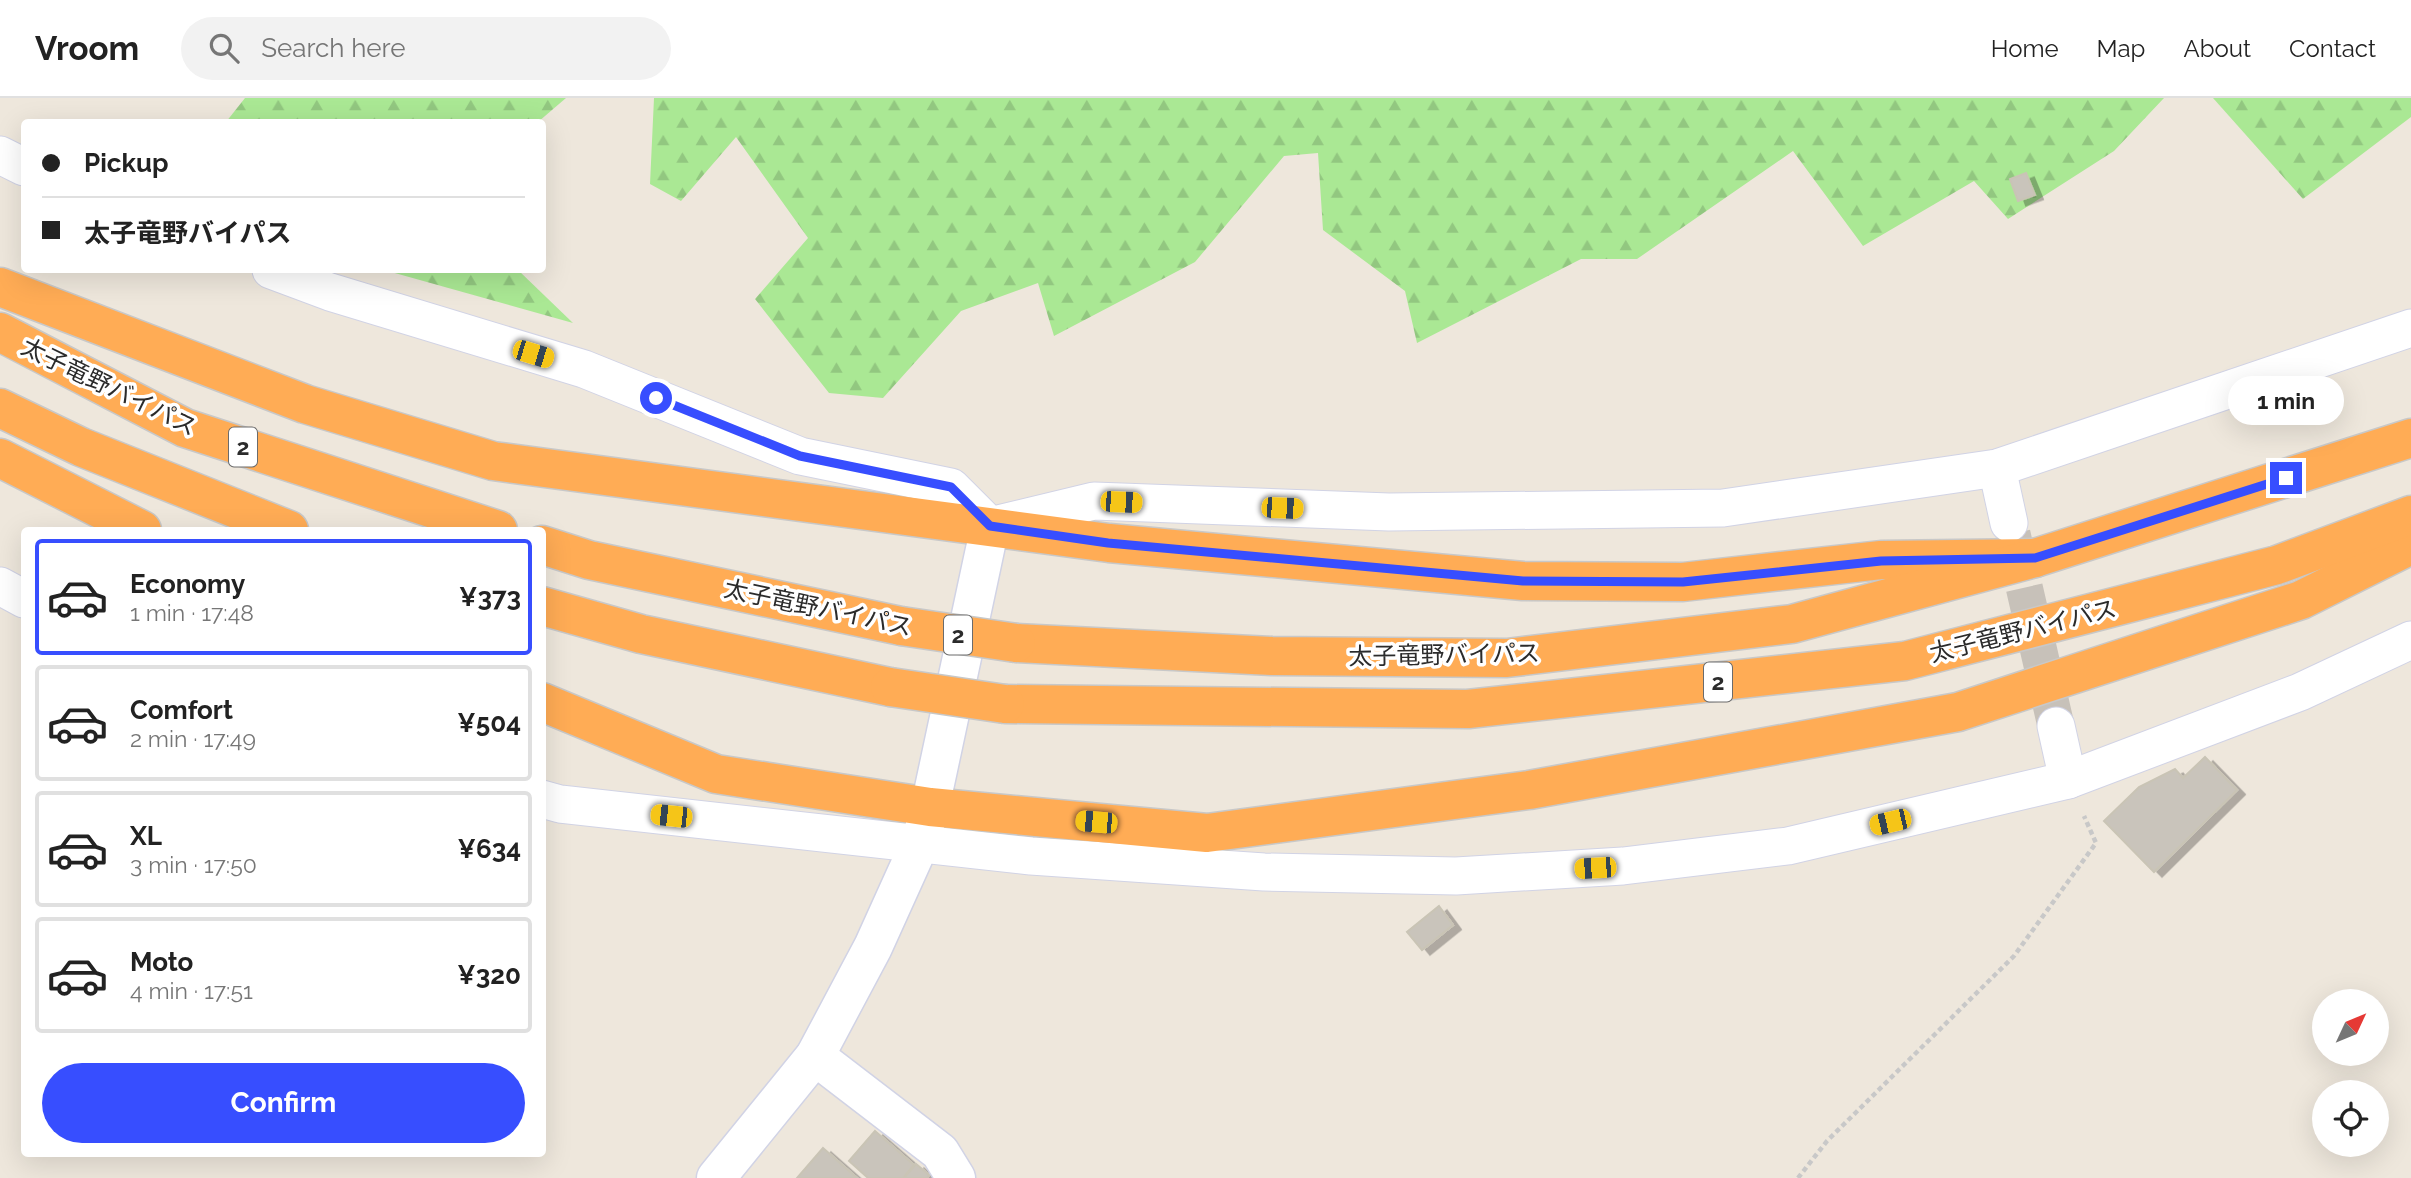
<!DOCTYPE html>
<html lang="en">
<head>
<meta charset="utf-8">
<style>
	body { margin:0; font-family:Raleway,"Noto Sans JP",sans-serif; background:#f2f2f2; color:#222; height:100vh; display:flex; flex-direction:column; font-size:26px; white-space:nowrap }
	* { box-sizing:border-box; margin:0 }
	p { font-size:23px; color:#767676 }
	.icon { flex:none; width:38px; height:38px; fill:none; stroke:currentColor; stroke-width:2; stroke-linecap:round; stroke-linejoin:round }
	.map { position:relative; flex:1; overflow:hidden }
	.details { position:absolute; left:21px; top:429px; width:525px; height:630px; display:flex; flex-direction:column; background:#fff; border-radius:7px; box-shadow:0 7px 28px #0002 }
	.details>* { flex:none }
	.banner { position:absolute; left:21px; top:21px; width:525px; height:154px; border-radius:7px; box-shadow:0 7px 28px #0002; display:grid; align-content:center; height:154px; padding:0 21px; background:#fff }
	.needle { width:46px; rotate:46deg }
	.fabs { position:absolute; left:2312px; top:891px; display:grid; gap:14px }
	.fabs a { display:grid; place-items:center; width:77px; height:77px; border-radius:50%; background:#fff; box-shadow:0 7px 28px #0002; font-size:35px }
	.end { position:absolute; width:32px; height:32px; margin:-16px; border:9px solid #374eff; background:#fff; box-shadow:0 0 0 4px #fff }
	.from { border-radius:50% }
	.bubble { position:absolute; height:49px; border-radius:24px; background:#fff; box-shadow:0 7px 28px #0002; font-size:23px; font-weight:700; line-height:49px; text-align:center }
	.car { position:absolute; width:21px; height:42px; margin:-21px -10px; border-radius:9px; box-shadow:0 0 5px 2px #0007; background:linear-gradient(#f5c518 24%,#345 0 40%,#f5c518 0 76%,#345 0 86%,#f5c518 0) }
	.banner b { display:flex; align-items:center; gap:24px; height:66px; font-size:26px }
	.banner b+b { border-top:2px solid #e0e0e0 }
	.banner i { width:18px; height:18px; background:#222 }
	ul { padding:12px 0 0; list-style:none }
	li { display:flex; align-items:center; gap:21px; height:116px; margin:0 14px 10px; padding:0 7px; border:4px solid #e0e0e0; border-radius:7px }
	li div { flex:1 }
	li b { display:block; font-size:26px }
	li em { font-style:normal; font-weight:700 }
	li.selected { border-color:#374eff }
	li>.icon { width:63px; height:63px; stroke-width:1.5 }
	.primary-button { display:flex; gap:14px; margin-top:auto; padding:14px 21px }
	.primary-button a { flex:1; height:80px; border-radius:42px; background:#374eff; color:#fff; font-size:28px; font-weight:700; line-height:80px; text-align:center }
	header { display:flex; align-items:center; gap:42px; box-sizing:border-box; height:98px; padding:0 35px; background:#fff; border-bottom:2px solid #e0e0e0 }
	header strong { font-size:33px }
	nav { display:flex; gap:38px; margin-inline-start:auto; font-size:24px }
	.search { width:490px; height:63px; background:#f2f2f2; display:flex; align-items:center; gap:18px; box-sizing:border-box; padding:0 24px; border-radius:38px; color:#767676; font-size:26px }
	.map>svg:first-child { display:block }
	.forest { fill:url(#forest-firs) }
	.building { fill:#c9c4bb; stroke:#c9c4b5; stroke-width:2; filter:url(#shadow) }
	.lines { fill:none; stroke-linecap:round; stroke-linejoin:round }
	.street-tunnel { stroke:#c7c1b9; stroke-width:37; stroke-dasharray:37 18; stroke-linecap:butt }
	.street-casing { stroke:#d1d3e5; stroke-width:39 }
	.secondary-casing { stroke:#d1d3e5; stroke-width:41 }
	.highway-casing { stroke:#c8c8c8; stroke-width:41 }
	.path { stroke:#c8c8c8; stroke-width:4.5; stroke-dasharray:5 3.5; stroke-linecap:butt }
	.street { stroke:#fff; stroke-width:37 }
	.secondary { stroke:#fff; stroke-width:38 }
	.highway { stroke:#ffac55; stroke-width:38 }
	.highway-bridge-casing { stroke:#c8c8c8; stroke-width:41; stroke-linecap:butt }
	.highway-bridge { stroke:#ffac55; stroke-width:38 }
	.route { stroke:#374eff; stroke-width:9 }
	.labels { text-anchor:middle; stroke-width:7; stroke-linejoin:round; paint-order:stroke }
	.shield { fill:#fff; stroke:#6b6b6b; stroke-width:2 }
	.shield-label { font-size:23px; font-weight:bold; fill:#2b2b2b }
	.street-label { font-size:24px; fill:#2b2b2b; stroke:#fff }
</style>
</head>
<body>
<header>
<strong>Vroom</strong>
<div class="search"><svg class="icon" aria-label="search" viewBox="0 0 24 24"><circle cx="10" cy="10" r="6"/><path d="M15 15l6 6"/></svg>Search here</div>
<nav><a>Home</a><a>Map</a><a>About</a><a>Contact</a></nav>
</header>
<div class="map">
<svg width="2411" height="1080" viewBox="0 0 2411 1080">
	<defs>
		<pattern id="forest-firs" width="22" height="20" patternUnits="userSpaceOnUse" patternTransform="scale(1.75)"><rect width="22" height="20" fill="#aae894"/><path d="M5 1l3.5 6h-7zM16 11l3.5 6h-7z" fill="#92c780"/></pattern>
		<filter id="shadow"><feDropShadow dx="8" dy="4.5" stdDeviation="0" flood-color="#0004"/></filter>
	</defs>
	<rect width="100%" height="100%" fill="#eee7dc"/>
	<g class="forest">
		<path d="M245,0H566L538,24H226Z"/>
		<path d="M654,0H2164L2114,53L2008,121L1974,83L1863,148L1793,53L1637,161H1581L1417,245L1405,193L1323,132L1318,55L1284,58L1195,164L1054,238L1038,185L961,213L883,300L829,295L755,201L808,140L736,39L681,103L650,86Z"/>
		<path d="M2213,0H2411V19L2303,101Z"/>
		<path d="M384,172H518L573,225Z"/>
	</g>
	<g class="building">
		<path d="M2026,75L2035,97L2018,103L2010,81Z"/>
		<path d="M2205,659L2237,692L2154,774L2104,723L2139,689L2175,671L2183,680Z"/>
		<path d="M1439,808L1453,827L1422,852L1407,834Z"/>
		<path d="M875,1033L914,1067L903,1080H868L849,1063Z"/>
		<path d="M823,1050L857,1080H797Z"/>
		<path d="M916,1066L929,1077L927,1080H904Z"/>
	</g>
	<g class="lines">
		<path class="street-tunnel" d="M2012,436L2056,628"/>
		<defs>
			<g id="street">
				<path d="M0,57L24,69"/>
				<path d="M271,172L330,194L584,271L800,358L951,389L990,428L1094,403L1389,414L1723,410L1997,370L2411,230"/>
				<path d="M1997,370L2009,425"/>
				<path d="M0,488L24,501"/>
				<path d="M2056,628L2068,682"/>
				<path d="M542,701L560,706L1031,758L1264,774L1456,778L1623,768L1788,748L2068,682L2300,594L2411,542"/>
			</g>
			<g id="secondary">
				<path d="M815,958L940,1054L956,1080"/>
				<path d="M716,1080L815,958L873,849L920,745L930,709L990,428"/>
			</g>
			<g id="highway">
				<path d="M0,189L305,306L493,363L1109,445L1523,483L1683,484L1881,462L2035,460"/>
				<path d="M0,234L185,330L498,432"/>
				<path d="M0,310L81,349L289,432"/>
				<path d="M0,360L142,432"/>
				<path d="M542,447L589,462L901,528"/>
				<path d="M542,508L641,536L890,589"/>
				<path d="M1016,545L1272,558L1507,560L1792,526L2035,460L2411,340"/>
				<path d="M542,604L716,676L930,709L1207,735L1529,692L1958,614L2301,502L2411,447"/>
				<path d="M1005,606L1468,611L1905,563L2277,467L2411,417"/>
			</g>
		</defs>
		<use href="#street" class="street-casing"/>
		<use href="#secondary" class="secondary-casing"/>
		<use href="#highway" class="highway-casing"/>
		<path class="path" d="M1798,1080L1827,1043L2014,858L2096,745L2084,718"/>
		<use href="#street" class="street"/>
		<use href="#secondary" class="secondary"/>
		<use href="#highway" class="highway"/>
		<defs>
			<g id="highway-bridge">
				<path d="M901,528L1016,545"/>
				<path d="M890,589L1005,606"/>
			</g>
		</defs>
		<use href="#highway-bridge" class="highway-bridge-casing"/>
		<use href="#highway-bridge" class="highway-bridge"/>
	</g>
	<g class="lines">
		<path class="route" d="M656,300L800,358L951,389L990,428L1108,445L1523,483L1683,484L1881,463L2035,460L2286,380"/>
	</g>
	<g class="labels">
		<g class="shield">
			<rect x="229" y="329.5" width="28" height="39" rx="5"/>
			<rect x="944" y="517.5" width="28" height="39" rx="5"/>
			<rect x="1704" y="564.5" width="28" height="39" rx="5"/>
		</g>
		<g class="shield-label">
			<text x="243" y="357">2</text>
			<text x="958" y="545">2</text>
			<text x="1718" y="592">2</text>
		</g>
		<g class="street-label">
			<text transform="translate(109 289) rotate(26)" y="8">太子竜野バイパス</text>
			<text transform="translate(818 510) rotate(12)" y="8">太子竜野バイパス</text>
			<text transform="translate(2023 533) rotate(-14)" y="8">太子竜野バイパス</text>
			<text transform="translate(1444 557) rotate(-1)" y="8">太子竜野バイパス</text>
		</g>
	</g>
</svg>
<div class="fabs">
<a><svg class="needle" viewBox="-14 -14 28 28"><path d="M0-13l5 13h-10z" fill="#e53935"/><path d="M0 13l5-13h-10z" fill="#767676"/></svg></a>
<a><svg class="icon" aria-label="locate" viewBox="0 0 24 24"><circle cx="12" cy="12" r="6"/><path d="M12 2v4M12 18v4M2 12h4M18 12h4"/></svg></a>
</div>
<i class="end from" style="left:656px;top:300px"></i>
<i class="end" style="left:2286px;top:380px"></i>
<div class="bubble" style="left:2228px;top:278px;width:116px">1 min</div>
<i class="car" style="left:533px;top:256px;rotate:107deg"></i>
<i class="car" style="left:1121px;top:404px;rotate:92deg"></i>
<i class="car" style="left:1282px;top:410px;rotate:92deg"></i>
<i class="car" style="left:671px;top:718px;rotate:276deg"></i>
<i class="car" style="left:1096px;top:724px;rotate:275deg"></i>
<i class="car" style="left:1890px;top:724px;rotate:257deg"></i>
<i class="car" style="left:1595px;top:770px;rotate:267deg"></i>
<div class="banner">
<b><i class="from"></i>Pickup</b>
<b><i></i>太子竜野バイパス</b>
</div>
<section class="details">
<ul>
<li class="selected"><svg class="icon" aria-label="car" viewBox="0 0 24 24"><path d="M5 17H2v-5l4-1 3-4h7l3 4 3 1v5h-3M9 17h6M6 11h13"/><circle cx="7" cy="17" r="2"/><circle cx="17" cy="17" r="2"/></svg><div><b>Economy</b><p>1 min · 17:48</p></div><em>¥373</em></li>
<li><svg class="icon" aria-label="car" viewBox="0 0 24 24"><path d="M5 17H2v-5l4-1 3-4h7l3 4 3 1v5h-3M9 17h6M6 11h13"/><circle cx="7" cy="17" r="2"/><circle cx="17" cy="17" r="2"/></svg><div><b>Comfort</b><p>2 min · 17:49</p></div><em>¥504</em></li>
<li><svg class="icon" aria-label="car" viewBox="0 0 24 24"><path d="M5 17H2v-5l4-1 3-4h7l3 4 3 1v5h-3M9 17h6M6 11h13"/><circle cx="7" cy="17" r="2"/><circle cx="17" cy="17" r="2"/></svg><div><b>XL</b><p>3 min · 17:50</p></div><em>¥634</em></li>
<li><svg class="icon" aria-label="car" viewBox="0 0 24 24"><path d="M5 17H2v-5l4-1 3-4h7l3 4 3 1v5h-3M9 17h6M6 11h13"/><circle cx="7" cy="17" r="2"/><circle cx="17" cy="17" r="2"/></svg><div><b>Moto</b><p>4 min · 17:51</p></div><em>¥320</em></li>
</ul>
<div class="primary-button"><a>Confirm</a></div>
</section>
</div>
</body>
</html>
